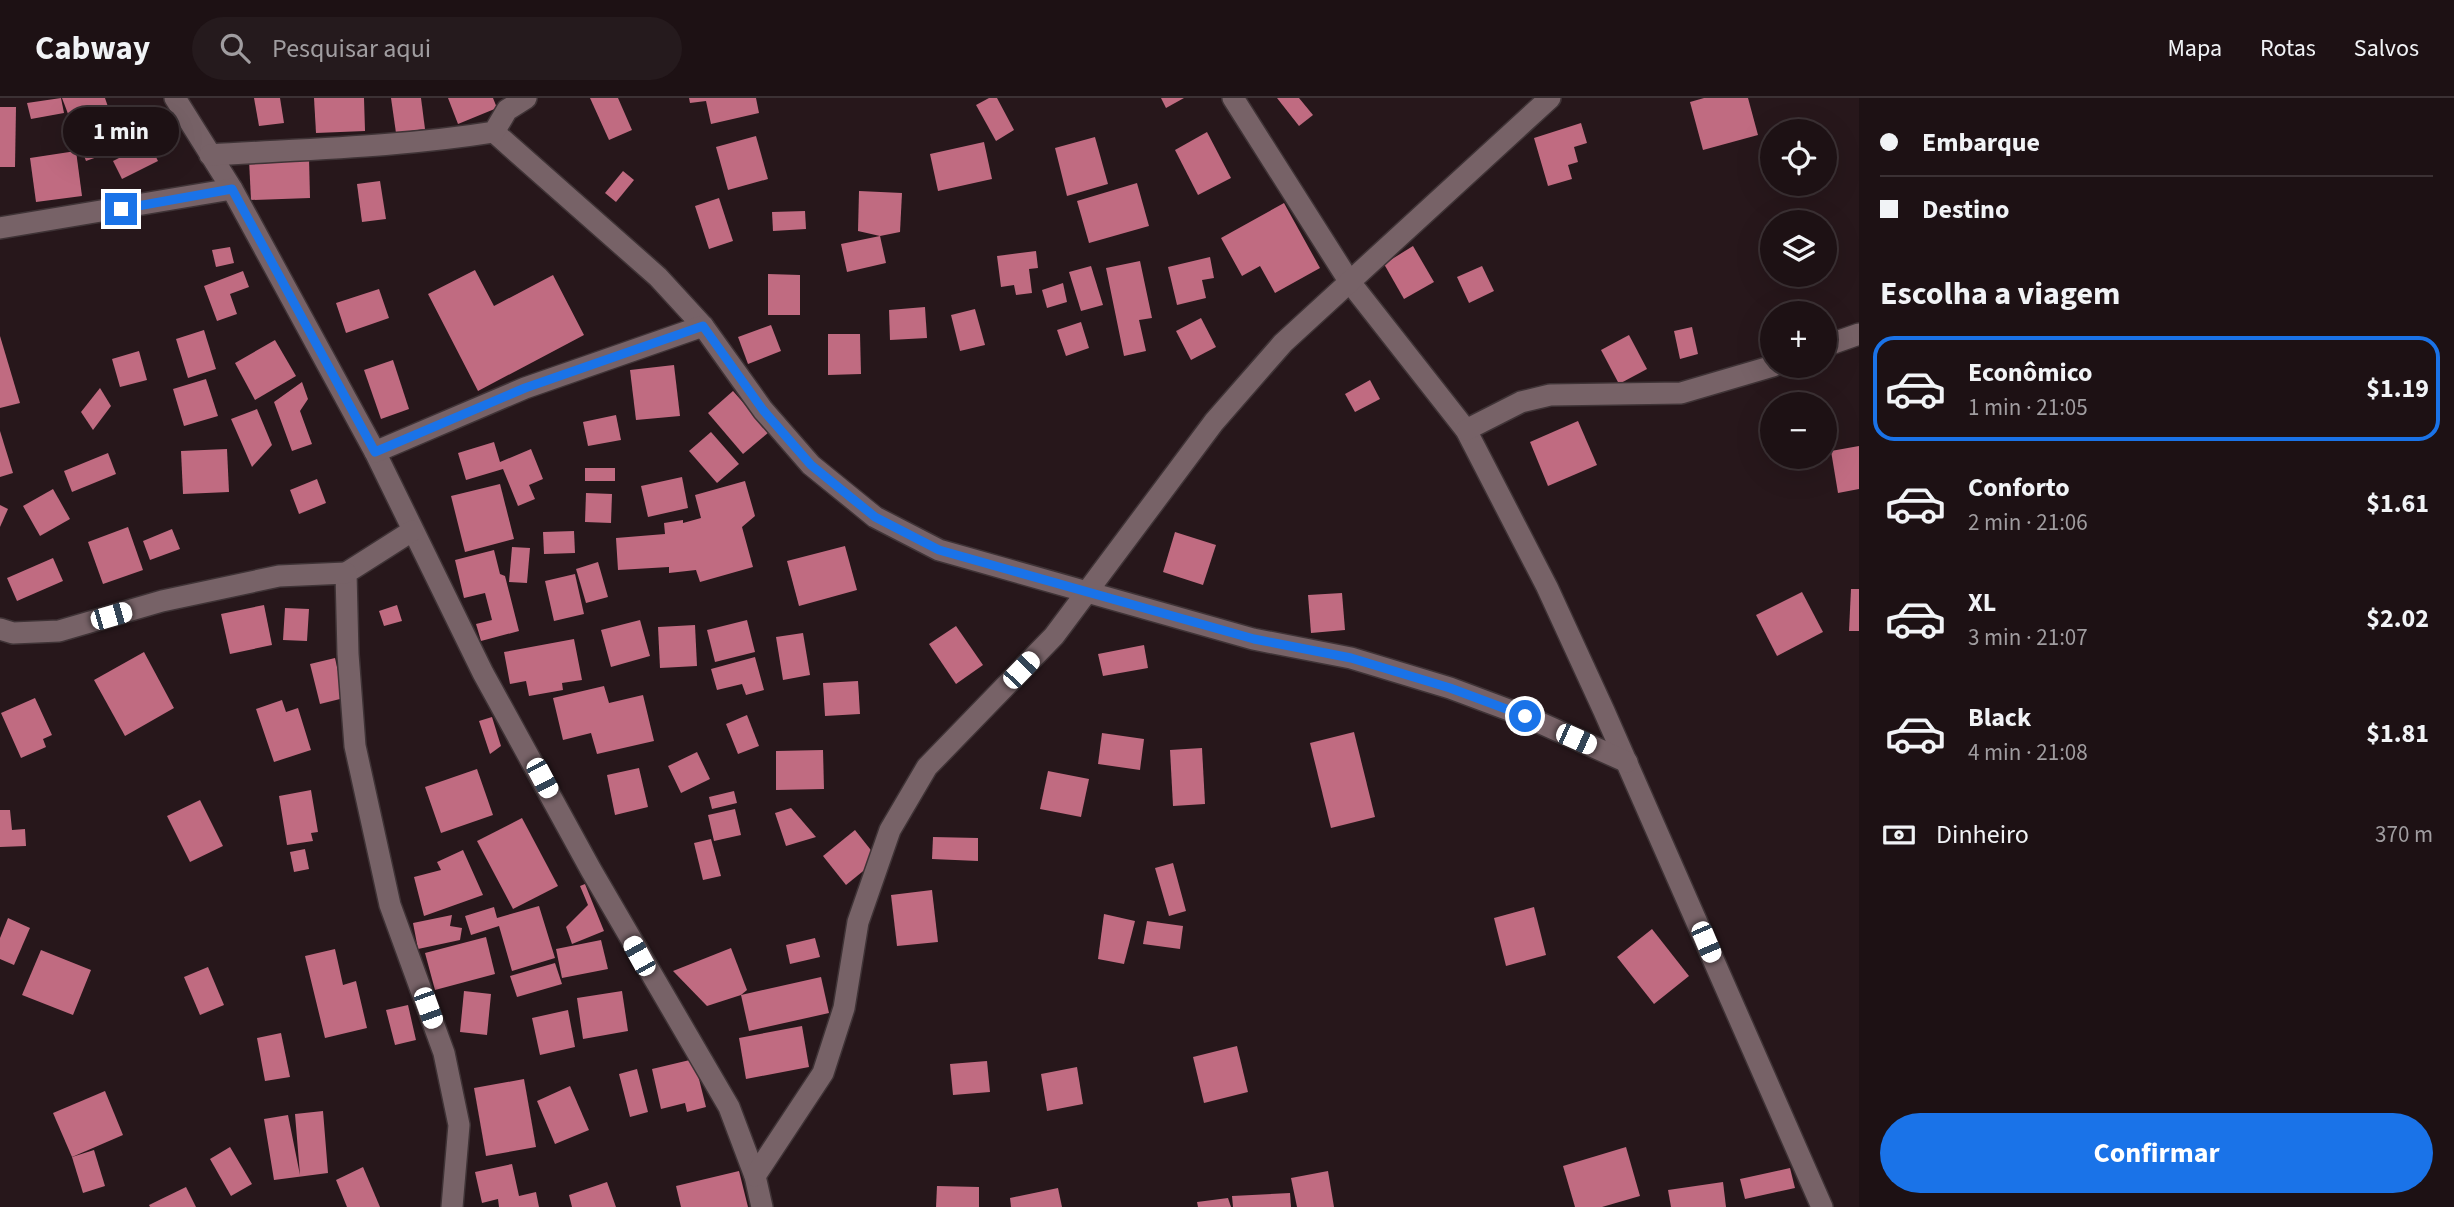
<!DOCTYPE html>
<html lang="pt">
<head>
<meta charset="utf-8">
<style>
	body { margin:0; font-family:"Source Sans 3",sans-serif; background:#251a1d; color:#f1f3f6; height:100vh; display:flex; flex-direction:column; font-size:26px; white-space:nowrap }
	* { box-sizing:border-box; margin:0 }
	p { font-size:23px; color:#a09da0 }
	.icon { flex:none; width:38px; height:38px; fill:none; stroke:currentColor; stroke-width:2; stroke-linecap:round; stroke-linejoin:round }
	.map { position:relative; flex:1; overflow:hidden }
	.drawer { display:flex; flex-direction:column; background:#1d1114; width:595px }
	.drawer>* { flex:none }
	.banner { display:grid; align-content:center; height:154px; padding:0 21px; background:#1d1114 }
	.fabs { position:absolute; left:1760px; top:21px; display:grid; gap:14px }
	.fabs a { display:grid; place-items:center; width:77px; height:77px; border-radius:50%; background:#1d1114; box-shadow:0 7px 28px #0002,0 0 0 2px #3b3134; font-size:35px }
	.end { position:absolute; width:32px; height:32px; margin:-16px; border:9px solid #1a73e8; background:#fff; box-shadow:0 0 0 4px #fff }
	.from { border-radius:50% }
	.bubble { position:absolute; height:49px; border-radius:24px; background:#1d1114; box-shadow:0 7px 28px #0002,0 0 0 2px #3b3134; font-size:23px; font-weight:700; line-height:49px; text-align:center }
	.car { position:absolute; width:21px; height:42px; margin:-21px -10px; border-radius:9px; box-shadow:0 0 5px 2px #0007; background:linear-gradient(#fff 24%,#345 0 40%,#fff 0 76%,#345 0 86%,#fff 0) }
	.banner b { display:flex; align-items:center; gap:24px; height:66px; font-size:26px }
	.banner b+b { border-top:2px solid #3b3134 }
	.banner i { width:18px; height:18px; background:#f1f3f6 }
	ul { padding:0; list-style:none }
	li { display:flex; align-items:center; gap:21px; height:105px; margin:0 14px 10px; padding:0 7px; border:4px solid transparent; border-radius:21px }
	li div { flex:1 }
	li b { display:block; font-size:26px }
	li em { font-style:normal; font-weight:700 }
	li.on { border-color:#1a73e8 }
	li>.icon { width:63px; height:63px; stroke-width:1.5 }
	h2 { padding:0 21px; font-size:32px; line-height:84px }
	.pay { display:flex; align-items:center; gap:18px; height:77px; padding:0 21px; font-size:26px }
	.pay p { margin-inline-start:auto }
	.cta { display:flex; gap:14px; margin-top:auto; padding:14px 21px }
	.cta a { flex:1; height:80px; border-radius:42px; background:#1a73e8; color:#fff; font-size:28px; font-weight:700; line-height:80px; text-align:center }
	header { display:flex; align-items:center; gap:42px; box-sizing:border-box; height:98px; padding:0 35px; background:#1d1114; border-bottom:2px solid #3b3134 }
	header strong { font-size:33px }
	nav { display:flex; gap:38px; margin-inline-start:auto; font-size:24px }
	.search { width:490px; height:63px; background:#251a1d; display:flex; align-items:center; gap:18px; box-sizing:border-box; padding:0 24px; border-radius:38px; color:#a09da0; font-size:26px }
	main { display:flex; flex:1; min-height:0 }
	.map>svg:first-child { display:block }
	.building { fill:#c06b81 }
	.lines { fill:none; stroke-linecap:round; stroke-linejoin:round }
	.minor-casing { stroke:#3f3336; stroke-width:24 }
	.minor { stroke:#776267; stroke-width:21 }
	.route { stroke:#1a73e8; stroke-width:9 }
</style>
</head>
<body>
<header>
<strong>Cabway</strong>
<div class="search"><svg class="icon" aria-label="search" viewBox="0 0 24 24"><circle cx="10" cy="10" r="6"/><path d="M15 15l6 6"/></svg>Pesquisar aqui</div>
<nav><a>Mapa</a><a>Rotas</a><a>Salvos</a></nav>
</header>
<main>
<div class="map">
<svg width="1859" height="1109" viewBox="0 0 1859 1109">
	<rect width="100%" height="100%" fill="#27171b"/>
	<g class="building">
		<path d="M61,0L64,15L31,21L27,5Z"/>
		<path d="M62,0H105L122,50L86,63Z"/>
		<path d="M254,0H280L284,25L259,28Z"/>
		<path d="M314,0H364L365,33L316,35Z"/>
		<path d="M391,0H421L425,31L396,35Z"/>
		<path d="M448,0H493L497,10L458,26Z"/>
		<path d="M590,0H618L632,32L609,42Z"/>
		<path d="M689,0H756L759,15L711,26L706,3L690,5Z"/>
		<path d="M989,0H997L1014,32L996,43L976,7Z"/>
		<path d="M1161,0H1184L1166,10Z"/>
		<path d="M1277,0H1299L1313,17L1299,28Z"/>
		<path d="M1704,0H1748L1758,37L1703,52L1690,4Z"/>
		<path d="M0,9H16L15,69H0Z"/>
		<path d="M1581,25L1587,45L1574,49L1578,64L1568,67L1572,81L1548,88L1534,40Z"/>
		<path d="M1207,34L1231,80L1198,97L1175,52Z"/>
		<path d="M756,38L768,81L728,92L716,49Z"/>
		<path d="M1095,39L1108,86L1067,98L1055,50Z"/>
		<path d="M984,44L992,81L938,93L930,56Z"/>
		<path d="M149,45L158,63L122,81L113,63Z"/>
		<path d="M76,53L82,98L36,104L30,60Z"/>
		<path d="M309,60L310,100L251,102L249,62Z"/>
		<path d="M623,73L634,82L616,104L605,95Z"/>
		<path d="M380,83L386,121L362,124L357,86Z"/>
		<path d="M1137,85L1149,128L1089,145L1077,103Z"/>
		<path d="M859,93L902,95L900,134L880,138L858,133Z"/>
		<path d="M719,100L733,143L709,151L695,108Z"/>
		<path d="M1284,105L1320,170L1275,195L1260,168L1242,178L1221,140Z"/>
		<path d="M805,113L806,131L773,133L772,114Z"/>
		<path d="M880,138L886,165L847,174L841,146Z"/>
		<path d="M1413,148L1434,184L1404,201L1384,166Z"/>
		<path d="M230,149L234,165L216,169L212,152Z"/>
		<path d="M1036,153L1038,170L1029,171L1032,195L1016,197L1014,187L1001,189L997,158Z"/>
		<path d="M1210,159L1214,180L1202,182L1206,200L1177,207L1168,169Z"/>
		<path d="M1140,163L1152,220L1139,222L1146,253L1124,258L1106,170Z"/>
		<path d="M1091,168L1103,207L1081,213L1069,174Z"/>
		<path d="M1482,168L1494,193L1469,205L1457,179Z"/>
		<path d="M475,172L494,208L553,177L584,237L478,293L428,196Z"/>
		<path d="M243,173L249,189L230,196L237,216L217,223L204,188Z"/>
		<path d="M768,176L800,177V217H768Z"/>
		<path d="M1063,185L1067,204L1047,210L1042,192Z"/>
		<path d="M379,191L389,220L346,235L336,205Z"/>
		<path d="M925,209L927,240L890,242L889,212Z"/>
		<path d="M975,211L985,247L960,253L951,217Z"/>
		<path d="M1201,220L1216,249L1191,262L1176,233Z"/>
		<path d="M1081,224L1089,250L1066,258L1057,232Z"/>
		<path d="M771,227L781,253L748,266L738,239Z"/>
		<path d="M1692,229L1698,256L1680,261L1674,233Z"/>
		<path d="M204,232L216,271L188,280L176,241Z"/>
		<path d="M828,236H860L861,276L828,277Z"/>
		<path d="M1629,237L1647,271L1619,286L1601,252Z"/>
		<path d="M0,238L20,305L0,310Z"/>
		<path d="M275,242L296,278L255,302L235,265Z"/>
		<path d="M139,253L147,282L120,289L112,261Z"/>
		<path d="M393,262L409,311L381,321L364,272Z"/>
		<path d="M674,267L680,318L636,322L630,272Z"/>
		<path d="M206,281L218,318L184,328L173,291Z"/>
		<path d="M1370,282L1380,301L1355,314L1345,296Z"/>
		<path d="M302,284L308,301L300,313L312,346L292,353L274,304Z"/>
		<path d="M100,290L111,308L93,332L81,314Z"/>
		<path d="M733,293L769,334L743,356L708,315Z"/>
		<path d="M257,311L272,347L252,369L231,321Z"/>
		<path d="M616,317L621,342L588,348L583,324Z"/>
		<path d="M1578,323L1597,367L1548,388L1530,344Z"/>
		<path d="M0,333L13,375L0,379Z"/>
		<path d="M711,334L739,366L717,385L689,353Z"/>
		<path d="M494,344L500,364L531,351L543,381L529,387L535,401L518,408L503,371L466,382L458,355Z"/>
		<path d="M1859,348V391L1838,395L1831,353Z"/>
		<path d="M227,351L229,394L183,396L181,353Z"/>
		<path d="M108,355L116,376L72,394L64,373Z"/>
		<rect x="585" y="370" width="30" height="13"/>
		<path d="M682,379L688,410L648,419L641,388Z"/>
		<path d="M317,381L326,405L299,416L290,392Z"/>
		<path d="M745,383L755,418L742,429L753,469L700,484L696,472L669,475V469L618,472L616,440L665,436L664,425L683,422V425L701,420L695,397Z"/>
		<path d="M500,386L514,441L465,454L451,398Z"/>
		<path d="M53,391L70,421L40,438L23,408Z"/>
		<path d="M586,395L612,396L611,425L585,424Z"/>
		<path d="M0,407L8,411L0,429Z"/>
		<path d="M128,429L143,472L103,486L88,444Z"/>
		<path d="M172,431L180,451L150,462L143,443Z"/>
		<path d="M574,433L575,455L544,456L543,434Z"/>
		<path d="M1175,434L1216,447L1203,487L1163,474Z"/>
		<path d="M845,448L857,492L799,508L787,463Z"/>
		<path d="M512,449L530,450L527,485L509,484Z"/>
		<path d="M494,452L500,476L505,478L519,533L481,543L476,526L492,522L485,495L464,500L455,462Z"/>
		<path d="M53,460L63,483L17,503L7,480Z"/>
		<path d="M598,464L608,499L586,505L576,471Z"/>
		<path d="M575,476L584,516L554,523L545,483Z"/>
		<path d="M1851,491H1859V533H1849Z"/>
		<path d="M1802,494L1823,534L1777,558L1756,517Z"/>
		<path d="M1342,495L1345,532L1311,535L1308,497Z"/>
		<path d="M264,507L272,547L230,556L221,516Z"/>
		<path d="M397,507L402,523L384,528L379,513Z"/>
		<path d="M285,510L309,511L307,543L283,542Z"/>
		<path d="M640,522L650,558L611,569L601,532Z"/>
		<path d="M747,522L755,554L715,564L707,532Z"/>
		<path d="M695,527L697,568L660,570L658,529Z"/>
		<path d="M956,528L983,567L956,586L929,546Z"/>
		<path d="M803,535L810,577L783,582L776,539Z"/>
		<path d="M574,541L582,582L562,585L563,592L529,598L526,583L510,586L504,554Z"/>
		<path d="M1144,547L1148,570L1103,578L1098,556Z"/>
		<path d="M144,554L174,610L125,638L94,582Z"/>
		<path d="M755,559L764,592L746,597L742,586L717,592L711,571Z"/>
		<path d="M335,560L344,600L320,606L310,566Z"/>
		<path d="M858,583L860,616L825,618L823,585Z"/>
		<path d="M604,588L609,605L643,597L654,643L597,656L591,635L563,642L553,600Z"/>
		<path d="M35,600L52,637L43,641L46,649L21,660L1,615Z"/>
		<path d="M282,602L286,614L298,610L311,652L274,664L256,611Z"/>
		<path d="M747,617L759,648L738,656L726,626Z"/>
		<path d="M492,619L501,648L490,656L479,623Z"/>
		<path d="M1354,634L1375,719L1331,730L1310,645Z"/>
		<path d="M1102,635L1144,641L1140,672L1098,666Z"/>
		<path d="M1202,650L1205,706L1173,708L1170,652Z"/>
		<path d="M823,652L824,691L776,692V653Z"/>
		<path d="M697,654L710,681L681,695L668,668Z"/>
		<path d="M639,670L648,709L615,717L607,677Z"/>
		<path d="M477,671L493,717L441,735L425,689Z"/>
		<path d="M1048,673L1089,681L1081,719L1040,711Z"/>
		<path d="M311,692L318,734L311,735L313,743L287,747L279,698Z"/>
		<path d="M734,693L737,705L712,711L709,699Z"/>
		<path d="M200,702L223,748L190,764L167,718Z"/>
		<path d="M791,710L816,739L786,748L775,715Z"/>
		<path d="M735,711L741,737L714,743L708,717Z"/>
		<path d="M0,712H10L12,732L25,731L26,748L0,749Z"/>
		<path d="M522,720L558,788L513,811L477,743Z"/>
		<path d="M855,732L878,761L846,787L823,758Z"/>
		<path d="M933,739L978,740V763L932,761Z"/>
		<path d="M711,741L721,778L703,782L694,745Z"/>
		<path d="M305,751L309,771L294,774L290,754Z"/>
		<path d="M463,752L483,797L424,818L414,779L441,772L437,764Z"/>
		<path d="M1173,765L1186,813L1169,818L1155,770Z"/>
		<path d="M585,786L604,833L572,846L566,829L588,807L580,788Z"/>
		<path d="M932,792L938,844L897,848L891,797Z"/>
		<path d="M539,808L555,860L512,873L499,828L471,837L465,818L494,809L497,820Z"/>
		<path d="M1534,809L1546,857L1506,868L1494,820Z"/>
		<path d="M1104,816L1135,823L1124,866L1098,861Z"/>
		<path d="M452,817L450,828L462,830L460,842L418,851L413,825Z"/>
		<path d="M8,820L30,830L14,867L0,861V840Z"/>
		<path d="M1147,823L1183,828L1180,851L1143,846Z"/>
		<path d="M1652,831L1689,878L1654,906L1617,859Z"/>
		<path d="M486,839L495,876L435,892L425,855Z"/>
		<path d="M815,840L820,859L790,866L786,847Z"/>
		<path d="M601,842L608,871L562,880L556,851Z"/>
		<path d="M731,850L747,892L741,897L707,908L673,873Z"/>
		<path d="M335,851L343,887L356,883L367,930L325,940L305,858Z"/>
		<path d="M41,852L91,872L73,917L22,897Z"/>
		<path d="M555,865L562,886L517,899L510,878Z"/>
		<path d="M208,869L224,907L200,917L184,879Z"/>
		<path d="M821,879L829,915L749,933L741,897Z"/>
		<path d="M464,893L491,896L487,937L460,934Z"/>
		<path d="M622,893L628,933L583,941L577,900Z"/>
		<path d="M408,907L416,942L395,947L386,912Z"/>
		<path d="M568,912L575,949L540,957L532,920Z"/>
		<path d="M802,928L809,969L746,981L739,940Z"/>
		<path d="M281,935L290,979L265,983L257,940Z"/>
		<path d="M1237,948L1248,994L1204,1005L1193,959Z"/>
		<path d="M694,961L706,1009L687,1014L685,1005L661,1011L652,971Z"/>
		<path d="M987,963L990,994L953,997L950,966Z"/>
		<path d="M1077,969L1083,1006L1047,1013L1041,976Z"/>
		<path d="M637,971L648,1014L630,1019L619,976Z"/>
		<path d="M524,981L536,1049L486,1058L474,990Z"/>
		<path d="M570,988L589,1032L555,1046L537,1003Z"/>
		<path d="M105,993L123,1037L72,1059L53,1015Z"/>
		<path d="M323,1013L328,1075L274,1082L264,1021L288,1017L300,1077L295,1016Z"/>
		<path d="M230,1049L252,1086L231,1098L210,1061Z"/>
		<path d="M1626,1049L1640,1098L1602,1109H1575L1563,1068Z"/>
		<path d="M94,1052L105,1088L83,1095L72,1059Z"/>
		<path d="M512,1066L519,1098L536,1094L539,1109H499L498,1101L482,1105L475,1074Z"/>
		<path d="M363,1069L380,1109H347L336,1082Z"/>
		<path d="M1790,1070L1795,1090L1745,1101L1740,1081Z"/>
		<path d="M739,1073L748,1109H681L676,1088Z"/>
		<path d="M1328,1073L1334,1109H1297L1291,1080Z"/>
		<path d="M607,1084L616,1109H572L569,1097Z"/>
		<path d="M1723,1084L1726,1109H1671L1668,1092Z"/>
		<path d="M937,1088L979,1089V1109H936Z"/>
		<path d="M186,1089L196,1109H150L149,1107Z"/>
		<path d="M1058,1090L1062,1109H1011L1010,1100Z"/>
		<path d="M1290,1095L1291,1109H1233L1232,1098Z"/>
		<path d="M1228,1100L1231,1109H1198L1197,1104Z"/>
	</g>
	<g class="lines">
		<defs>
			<g id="minor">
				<path d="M175,0L232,91L375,354L483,575L591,772L729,1009L755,1078L762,1109"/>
				<path d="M1233,0L1349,183L1466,332L1547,489L1604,613L1822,1109"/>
				<path d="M494,34L658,179L703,228L763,312L811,367L875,419L939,452L1253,541L1351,560L1450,590L1525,618L1627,664"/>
				<path d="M210,57C306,51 400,49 494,34L507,12L526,0"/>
				<path d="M0,130L232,91"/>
				<path d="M1825,248L1859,236"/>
				<path d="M1466,332L1521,304L1550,297L1681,295L1773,268"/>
				<path d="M375,354L525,290L703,228"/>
				<path d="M412,433L346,475L348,556L355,648L390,807L444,955L459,1027L452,1109"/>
				<path d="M0,531L13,535L59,533L162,503L279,478L346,475"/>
				<path d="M755,1078L823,975L844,910L858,824L890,732L927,669L1054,538L1214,324L1283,245L1550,0"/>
			</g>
		</defs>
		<use href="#minor" class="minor-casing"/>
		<use href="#minor" class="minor"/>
	</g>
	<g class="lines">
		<path class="route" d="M121,111L232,91L375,354L525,290L703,228L763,312L811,367L875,419L939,452L1254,541L1351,560L1450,590L1525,618"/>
	</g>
</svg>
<div class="fabs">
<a><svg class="icon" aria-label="locate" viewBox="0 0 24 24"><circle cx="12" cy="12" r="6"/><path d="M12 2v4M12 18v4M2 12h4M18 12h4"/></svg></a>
<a><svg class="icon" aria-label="layers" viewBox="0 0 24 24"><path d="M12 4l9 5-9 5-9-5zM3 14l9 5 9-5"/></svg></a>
<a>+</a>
<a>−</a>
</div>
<i class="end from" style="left:1525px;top:618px"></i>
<i class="end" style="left:121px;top:111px"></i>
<div class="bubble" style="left:63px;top:9px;width:116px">1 min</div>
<i class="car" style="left:111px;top:518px;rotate:74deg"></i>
<i class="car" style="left:1021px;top:572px;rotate:44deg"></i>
<i class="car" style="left:1576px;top:641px;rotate:114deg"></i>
<i class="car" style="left:542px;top:680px;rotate:152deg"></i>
<i class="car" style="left:1706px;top:844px;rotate:157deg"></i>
<i class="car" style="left:639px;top:858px;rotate:331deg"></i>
<i class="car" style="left:428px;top:910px;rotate:160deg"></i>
</div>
<section class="drawer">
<div class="banner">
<b><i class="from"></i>Embarque</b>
<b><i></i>Destino</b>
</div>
<h2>Escolha a viagem</h2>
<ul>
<li class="on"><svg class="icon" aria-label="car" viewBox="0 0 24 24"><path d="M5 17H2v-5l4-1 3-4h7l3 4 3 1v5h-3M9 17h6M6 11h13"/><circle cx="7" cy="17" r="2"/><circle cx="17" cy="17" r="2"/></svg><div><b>Econômico</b><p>1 min · 21:05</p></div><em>$1.19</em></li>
<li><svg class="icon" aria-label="car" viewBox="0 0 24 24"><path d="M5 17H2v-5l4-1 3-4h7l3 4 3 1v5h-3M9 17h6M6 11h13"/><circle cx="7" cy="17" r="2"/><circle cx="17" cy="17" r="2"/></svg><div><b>Conforto</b><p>2 min · 21:06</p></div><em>$1.61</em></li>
<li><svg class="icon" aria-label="car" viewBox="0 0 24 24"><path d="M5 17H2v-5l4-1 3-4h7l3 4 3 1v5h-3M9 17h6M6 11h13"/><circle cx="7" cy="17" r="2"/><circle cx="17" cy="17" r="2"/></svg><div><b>XL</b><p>3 min · 21:07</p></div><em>$2.02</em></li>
<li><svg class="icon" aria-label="car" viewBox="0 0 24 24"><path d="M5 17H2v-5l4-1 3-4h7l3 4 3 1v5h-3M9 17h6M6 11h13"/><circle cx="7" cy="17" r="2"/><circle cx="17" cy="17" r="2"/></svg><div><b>Black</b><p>4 min · 21:08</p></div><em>$1.81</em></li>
</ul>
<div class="pay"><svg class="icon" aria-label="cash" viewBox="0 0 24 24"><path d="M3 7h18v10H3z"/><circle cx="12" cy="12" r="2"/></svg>Dinheiro<p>370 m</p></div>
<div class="cta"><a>Confirmar</a></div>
</section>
</main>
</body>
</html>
